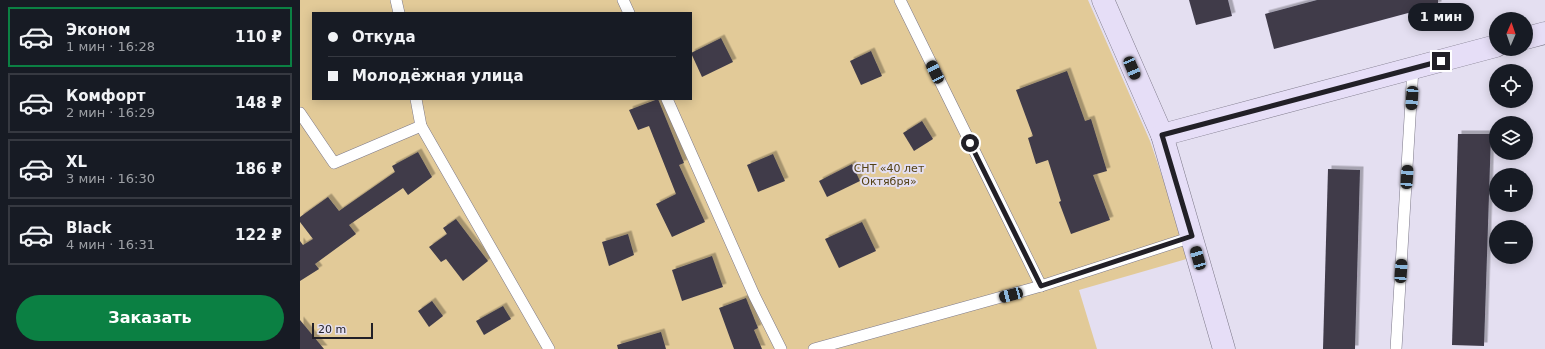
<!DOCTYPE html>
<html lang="ru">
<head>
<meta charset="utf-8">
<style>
	body { margin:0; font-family:"DejaVu Sans",sans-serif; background:#242831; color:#f1f3f6; height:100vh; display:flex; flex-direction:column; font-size:15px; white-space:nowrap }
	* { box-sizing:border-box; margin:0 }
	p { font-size:13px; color:#9ea1a6 }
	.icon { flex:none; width:22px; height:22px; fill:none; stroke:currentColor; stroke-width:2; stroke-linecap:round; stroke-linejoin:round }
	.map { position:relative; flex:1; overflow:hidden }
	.side { display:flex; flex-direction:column; background:#171b24; width:300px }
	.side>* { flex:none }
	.guide { position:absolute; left:12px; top:12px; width:380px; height:88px; border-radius:0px; box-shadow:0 2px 10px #0003; display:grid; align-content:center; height:88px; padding:0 16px; background:#171b24 }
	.needle { width:26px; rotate:2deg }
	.tools { position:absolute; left:1189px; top:12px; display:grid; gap:8px }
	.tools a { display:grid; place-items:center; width:44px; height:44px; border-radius:50%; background:#171b24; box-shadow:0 2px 10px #0003; font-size:20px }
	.scale { position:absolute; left:12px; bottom:10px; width:61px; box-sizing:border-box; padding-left:4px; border:2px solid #222027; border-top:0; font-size:11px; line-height:14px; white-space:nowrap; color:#222027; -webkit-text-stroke:3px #e4dff1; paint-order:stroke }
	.end { position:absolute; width:18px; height:18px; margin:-9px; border:5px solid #222027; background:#fff; box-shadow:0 0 0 2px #fff }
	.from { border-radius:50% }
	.bubble { position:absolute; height:28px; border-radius:14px; background:#171b24; box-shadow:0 2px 10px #0003; font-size:13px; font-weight:700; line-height:28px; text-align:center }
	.car { position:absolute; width:12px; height:24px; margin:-12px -6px; border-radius:5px; box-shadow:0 0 3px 1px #0007; background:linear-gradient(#222 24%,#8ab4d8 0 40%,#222 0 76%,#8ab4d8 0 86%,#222 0) }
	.guide b { display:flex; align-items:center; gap:14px; height:38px; font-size:15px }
	.guide b+b { border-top:1px solid #363941 }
	.guide i { width:10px; height:10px; background:#f1f3f6 }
	ul { padding:7px 0 0; list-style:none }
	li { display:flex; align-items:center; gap:12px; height:60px; margin:0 8px 6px; padding:0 8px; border:2px solid #363941; border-radius:0px }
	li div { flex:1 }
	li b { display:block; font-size:15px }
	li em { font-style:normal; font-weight:700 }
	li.selected { border-color:#0b8043 }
	li>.icon { width:36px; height:36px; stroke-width:1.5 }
	.action { display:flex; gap:8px; margin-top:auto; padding:8px 16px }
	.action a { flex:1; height:46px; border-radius:24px; background:#0b8043; color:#fff; font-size:16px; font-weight:700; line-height:46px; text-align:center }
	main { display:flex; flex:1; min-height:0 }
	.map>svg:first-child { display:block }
	.green { fill:#e2ca98; fill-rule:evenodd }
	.building { fill:#3f3b4a; filter:url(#shadow) }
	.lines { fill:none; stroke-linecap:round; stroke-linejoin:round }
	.lane-casing { stroke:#7d7989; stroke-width:12 }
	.secondary-casing { stroke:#7d7989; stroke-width:23 }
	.lane { stroke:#fff; stroke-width:11 }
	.secondary { stroke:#e6def7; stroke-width:22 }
	.route { stroke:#222027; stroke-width:5 }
	.labels { text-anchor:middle; stroke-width:4; stroke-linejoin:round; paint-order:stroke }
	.park-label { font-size:11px; fill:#534114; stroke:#e4dff1 }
</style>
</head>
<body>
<main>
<section class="side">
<ul>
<li class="selected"><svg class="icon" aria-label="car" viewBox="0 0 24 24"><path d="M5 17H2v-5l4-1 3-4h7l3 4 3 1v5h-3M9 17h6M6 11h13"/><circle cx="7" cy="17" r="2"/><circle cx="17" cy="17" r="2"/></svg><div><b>Эконом</b><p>1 мин · 16:28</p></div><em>110 ₽</em></li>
<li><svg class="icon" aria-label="car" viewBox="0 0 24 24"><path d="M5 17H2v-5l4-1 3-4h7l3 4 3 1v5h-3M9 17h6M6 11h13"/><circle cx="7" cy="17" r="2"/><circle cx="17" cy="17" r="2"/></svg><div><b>Комфорт</b><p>2 мин · 16:29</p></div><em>148 ₽</em></li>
<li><svg class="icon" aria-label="car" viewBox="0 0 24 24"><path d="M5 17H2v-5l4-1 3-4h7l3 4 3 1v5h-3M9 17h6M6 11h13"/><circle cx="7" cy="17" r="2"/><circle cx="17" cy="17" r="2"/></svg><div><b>XL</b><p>3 мин · 16:30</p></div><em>186 ₽</em></li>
<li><svg class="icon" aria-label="car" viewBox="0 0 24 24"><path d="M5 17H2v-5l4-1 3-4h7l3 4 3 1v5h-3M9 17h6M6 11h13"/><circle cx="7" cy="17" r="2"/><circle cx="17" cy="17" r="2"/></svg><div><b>Black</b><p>4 мин · 16:31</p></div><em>122 ₽</em></li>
</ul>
<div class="action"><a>Заказать</a></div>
</section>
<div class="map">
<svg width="1245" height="349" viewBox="0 0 1245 349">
	<defs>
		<filter id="shadow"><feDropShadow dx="3.5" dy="-3.5" stdDeviation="0" flood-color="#0004"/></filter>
	</defs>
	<rect width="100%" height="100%" fill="#e4dff1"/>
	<path class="green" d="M0,0H788L850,141L890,258L779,290L797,349H0ZM13,13H391V99H13Z"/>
	<g class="building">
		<path d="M889,0H928L932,16L896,25Z"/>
		<path d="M1017,0H1138V5L974,49L965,14Z"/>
		<path d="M421,38L433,62L402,77L391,53Z"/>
		<path d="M571,51L582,76L561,85L550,61Z"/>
		<path d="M767,71L785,121L791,119L807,171L793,175L810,220L771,234L759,202L761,201L748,160L736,164L728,138L733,136L716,90Z"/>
		<path d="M358,99L384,163L379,165L405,222L372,237L356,204L376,194L349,126L338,130L329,110Z"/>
		<path d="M622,121L633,139L614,151L603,133Z"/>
		<path d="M1158,134H1191L1184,346L1152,345Z"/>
		<path d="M118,152L132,177L108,195L103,188L49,225L56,234L15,264L19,269L0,281V241L3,245L13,239L0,222V217L28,197L39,211L95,172L92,166Z"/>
		<path d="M473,154L485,181L458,192L447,165Z"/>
		<path d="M552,164L560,181L527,197L519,181Z"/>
		<path d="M1028,169L1060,170L1055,349H1023Z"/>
		<path d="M156,219L188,261L163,281L146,259L141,262L129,247L147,234L143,228Z"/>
		<path d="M562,222L576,251L539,268L525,239Z"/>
		<path d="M328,234L334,255L309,266L302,242Z"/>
		<path d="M412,256L423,287L382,301L372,270Z"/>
		<path d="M446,298L458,328L454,330L462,349H434L419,308Z"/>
		<path d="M132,301L143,316L129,327L118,311Z"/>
		<path d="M203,306L211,319L184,335L176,321Z"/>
		<path d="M0,320L24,349H0Z"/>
		<path d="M361,332L366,349H318L317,345Z"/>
	</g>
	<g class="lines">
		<defs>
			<g id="lane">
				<path d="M96,0L99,13"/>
				<path d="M323,0L329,13"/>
				<path d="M600,0L741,286"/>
				<path d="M116,99L121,126L249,349"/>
				<path d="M367,99L454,295L481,349"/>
				<path d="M0,113L34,163L121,126"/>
				<path d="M514,349L741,286L892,237"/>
				<path d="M1096,349L1113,68"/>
			</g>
			<g id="secondary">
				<path d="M803,0L862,135L924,349"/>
				<path d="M1226,38L1245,33"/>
				<path d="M862,135L1196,46"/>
			</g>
		</defs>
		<use href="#lane" class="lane-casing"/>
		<use href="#secondary" class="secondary-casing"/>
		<use href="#lane" class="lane"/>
		<use href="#secondary" class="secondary"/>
	</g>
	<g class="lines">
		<path class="route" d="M670,143L741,286L892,236L862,135L1141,61"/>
	</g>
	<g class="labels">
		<g class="park-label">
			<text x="589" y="172">СНТ «40 лет<tspan x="589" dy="13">Октября»</tspan></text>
		</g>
	</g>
</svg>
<div class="tools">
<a><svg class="needle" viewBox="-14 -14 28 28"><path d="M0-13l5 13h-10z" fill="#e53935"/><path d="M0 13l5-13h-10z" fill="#9ea1a6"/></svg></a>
<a><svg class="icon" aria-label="locate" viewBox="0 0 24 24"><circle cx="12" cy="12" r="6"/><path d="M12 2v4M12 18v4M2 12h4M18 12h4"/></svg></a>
<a><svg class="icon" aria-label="layers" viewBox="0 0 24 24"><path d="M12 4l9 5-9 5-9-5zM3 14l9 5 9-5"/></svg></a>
<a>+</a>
<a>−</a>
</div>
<div class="scale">20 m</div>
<i class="end from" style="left:670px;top:143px"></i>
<i class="end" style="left:1141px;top:61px"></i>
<div class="bubble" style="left:1108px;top:3px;width:66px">1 мин</div>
<i class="car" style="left:832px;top:68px;rotate:157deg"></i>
<i class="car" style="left:635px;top:72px;rotate:334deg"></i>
<i class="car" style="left:1112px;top:98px;rotate:184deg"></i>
<i class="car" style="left:1107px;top:177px;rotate:4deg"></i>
<i class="car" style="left:898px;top:258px;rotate:344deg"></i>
<i class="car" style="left:1101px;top:271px;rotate:4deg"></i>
<i class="car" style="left:711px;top:295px;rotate:255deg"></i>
<div class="guide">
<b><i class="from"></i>Откуда</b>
<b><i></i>Молодёжная улица</b>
</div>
</div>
</main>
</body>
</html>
